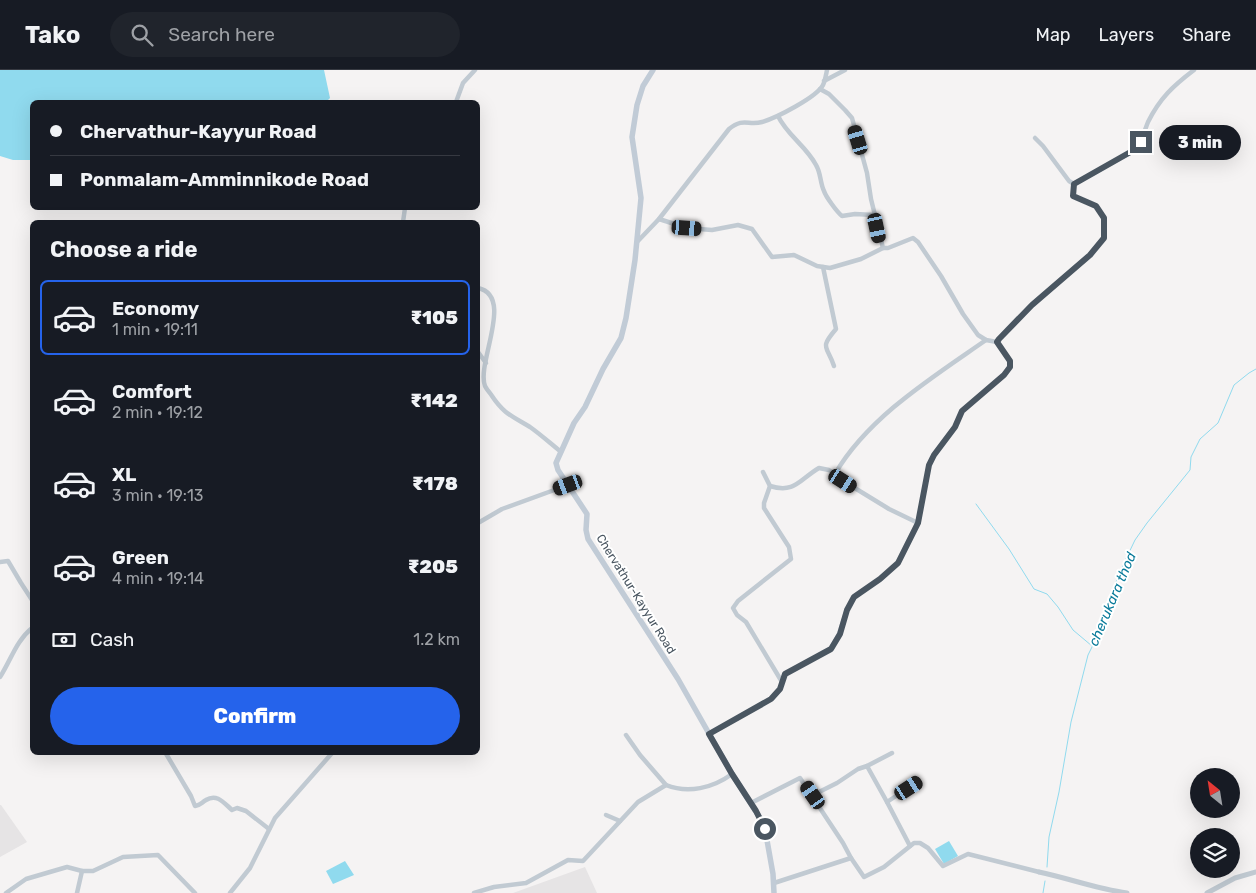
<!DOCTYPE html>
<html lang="en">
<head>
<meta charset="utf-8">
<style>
	body { margin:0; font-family:Rubik,sans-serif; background:#20242c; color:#f1f3f6; height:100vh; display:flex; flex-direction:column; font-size:19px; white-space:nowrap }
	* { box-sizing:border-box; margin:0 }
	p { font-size:16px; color:#9ea1a6 }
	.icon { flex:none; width:28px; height:28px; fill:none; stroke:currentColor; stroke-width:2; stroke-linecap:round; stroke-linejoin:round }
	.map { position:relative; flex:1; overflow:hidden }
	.drawer { position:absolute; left:30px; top:150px; width:450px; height:535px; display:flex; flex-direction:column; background:#171b24; border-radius:8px; box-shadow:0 5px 20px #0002 }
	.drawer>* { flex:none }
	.guide { position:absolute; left:30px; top:30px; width:450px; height:110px; border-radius:8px; box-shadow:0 5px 20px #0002; display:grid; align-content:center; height:110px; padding:0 20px; background:#171b24 }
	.needle { width:32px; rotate:330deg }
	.controls { position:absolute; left:1190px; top:698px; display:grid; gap:10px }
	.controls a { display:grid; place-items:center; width:50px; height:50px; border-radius:50%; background:#171b24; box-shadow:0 5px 20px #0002; font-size:25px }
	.end { position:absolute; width:22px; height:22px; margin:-11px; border:6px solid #4a5661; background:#fff; box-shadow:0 0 0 2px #fff }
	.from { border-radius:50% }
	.bubble { position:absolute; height:35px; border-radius:18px; background:#171b24; box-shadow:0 5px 20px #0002; font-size:16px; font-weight:800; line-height:35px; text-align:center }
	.car { position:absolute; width:15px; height:30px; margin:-15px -8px; border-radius:6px; box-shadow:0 0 4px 1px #0007; background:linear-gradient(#222 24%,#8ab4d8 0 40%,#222 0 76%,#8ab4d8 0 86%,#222 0) }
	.guide b { display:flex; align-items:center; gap:18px; height:48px; font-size:19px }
	.guide b+b { border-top:1px solid #363941 }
	.guide i { width:12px; height:12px; background:#f1f3f6 }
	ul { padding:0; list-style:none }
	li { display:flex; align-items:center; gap:15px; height:75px; margin:0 10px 8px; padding:0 10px; border:2px solid transparent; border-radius:8px }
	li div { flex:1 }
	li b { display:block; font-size:19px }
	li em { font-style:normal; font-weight:800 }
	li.current { border-color:#2563eb }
	li>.icon { width:45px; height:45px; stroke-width:1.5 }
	h2 { padding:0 20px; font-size:22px; line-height:60px }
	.pay { display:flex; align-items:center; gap:12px; height:55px; padding:0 20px; font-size:19px }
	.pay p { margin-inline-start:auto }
	.primary-button { display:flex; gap:10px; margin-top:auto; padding:10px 20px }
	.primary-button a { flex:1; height:58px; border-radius:30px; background:#2563eb; color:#fff; font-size:20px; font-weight:800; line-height:58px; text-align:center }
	header { display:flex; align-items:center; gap:30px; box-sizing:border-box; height:70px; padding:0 25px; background:#171b24; border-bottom:1px solid #363941 }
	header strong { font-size:24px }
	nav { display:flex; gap:28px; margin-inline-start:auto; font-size:18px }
	.search { width:350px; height:45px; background:#20242c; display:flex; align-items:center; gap:12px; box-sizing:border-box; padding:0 18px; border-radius:28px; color:#9ea1a6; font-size:19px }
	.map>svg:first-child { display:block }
	.education { fill:#e6e4e5 }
	.water { fill:#90daee }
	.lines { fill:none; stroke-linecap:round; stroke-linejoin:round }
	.stream { stroke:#90daee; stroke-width:1 }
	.minor { stroke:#c1cad2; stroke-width:4.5 }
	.tertiary { stroke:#c1cad2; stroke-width:5 }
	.secondary { stroke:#c1cbd6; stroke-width:5.5 }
	.route { stroke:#4a5661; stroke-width:6 }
	.labels { text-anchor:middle; stroke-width:4; stroke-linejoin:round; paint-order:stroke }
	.street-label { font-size:12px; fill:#4a5661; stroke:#fff }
	.water-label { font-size:14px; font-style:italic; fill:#0c7c9b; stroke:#fff }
</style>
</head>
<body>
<header>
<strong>Tako</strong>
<div class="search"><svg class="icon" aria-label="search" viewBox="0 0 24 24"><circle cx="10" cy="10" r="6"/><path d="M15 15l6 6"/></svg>Search here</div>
<nav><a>Map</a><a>Layers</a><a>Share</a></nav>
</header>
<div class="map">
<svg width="1256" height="823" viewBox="0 0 1256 823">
	<rect width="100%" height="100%" fill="#f5f3f3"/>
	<g class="education">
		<path d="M0,735H1L27,772L0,787Z"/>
		<path d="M585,797L597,823H513Z"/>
	</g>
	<g class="water">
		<path d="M0,0H324L330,28L326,32H32V90H13L0,86Z"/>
		<path d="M949,771L958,786L944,794L935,779Z"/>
		<path d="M345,791L354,805L333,814L326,801Z"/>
	</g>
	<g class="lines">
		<g class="stream">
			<path d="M976,434L1009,479L1034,519L1047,524L1058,537L1073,560L1092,576"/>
			<path d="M1047,797L1049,767L1059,722L1071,652L1088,585L1097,567L1104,541L1124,493L1135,470L1147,453L1190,400L1191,387L1200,369L1218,353L1234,315L1249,303L1256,299"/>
			<path d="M1043,823L1045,811"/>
		</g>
		<g class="minor">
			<path d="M824,11L845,0"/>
			<path d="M820,19L829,24L845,40L852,48L867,103L871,129L883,178H888L913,168L918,172L941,206L963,244L978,265L986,270L997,272"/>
			<path d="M456,32L463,13L475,0"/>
			<path d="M778,46C787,65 806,76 816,95C821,103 820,113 824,121C826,127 837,142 842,146L855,144L874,145"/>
			<path d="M1035,68L1043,76L1069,111L1074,114"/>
			<path d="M659,149L687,158L712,160L738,155L752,159L772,187L794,185L817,196L830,198L861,189L883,178"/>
			<path d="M403,152L405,138"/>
			<path d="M637,172L659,149L729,59C744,47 748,56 762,52C776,48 817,27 823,15C825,11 826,5 827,0"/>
			<path d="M823,197L836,259C819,279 827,275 834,296"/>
			<path d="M478,218C515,226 476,293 485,316C487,320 490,323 492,326C504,344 512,346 530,357C540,364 550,373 560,381"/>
			<path d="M478,282L486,293"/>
			<path d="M763,402L770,416L764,433V438L789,477L791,489L738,531L733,538L737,545L746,552L782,612"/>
			<path d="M770,416C795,424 800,409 819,398L829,400L835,404"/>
			<path d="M478,453L502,439L568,415"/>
			<path d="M918,453L889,439L840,409L835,404C868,347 933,307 986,270"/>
			<path d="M0,492L8,491L21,513L32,530"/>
			<path d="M0,607C11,590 16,571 32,558"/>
			<path d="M709,664L771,629L780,619L785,604L831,579L839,564L847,540L854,527L880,509L898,493L918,453L929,395L934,385L955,357L962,341L1004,305L1010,297V291L997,272L999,269L1032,235L1090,185L1104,168V148L1096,136L1073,126L1074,114L1135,80C1142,71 1144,62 1148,52C1160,28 1173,16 1194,0"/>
			<path d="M626,665L640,685L666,715"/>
			<path d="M165,682L191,726L195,736C201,735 201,733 206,730C217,723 224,733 232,740L237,738L246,741L269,759"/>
			<path d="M813,725L837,713L858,699L867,696"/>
			<path d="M887,732L867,696L892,683"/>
			<path d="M751,733L800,708L843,773L851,788"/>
			<path d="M606,745L620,751"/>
			<path d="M910,776L887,732L917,712"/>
			<path d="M774,813L851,788L864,807L884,797L914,773H920L928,778L943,796L968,784L1039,802"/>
			<path d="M6,823L26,809L67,797L82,801H93L123,787L158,785L195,823"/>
			<path d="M77,823L82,801"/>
			<path d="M230,823L250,798L275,748L333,682"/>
			<path d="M474,823L494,817L526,813L568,790L583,791L638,732L666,715C688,724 713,718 732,704"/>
		</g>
		<g class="tertiary">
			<path d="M1039,802C1068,808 1097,819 1127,823"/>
			<path d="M1207,823L1235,808L1256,802"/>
		</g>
		<path class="secondary" d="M653,0L643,16L637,35L632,67L641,128L635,190L626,248L621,268L603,299L585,337L574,353L556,393L558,400L587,444L586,460L588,469L678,609L732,704L760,748L765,759L773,804L774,823"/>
	</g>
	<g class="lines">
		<path class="route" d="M765,759L756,741L732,704L709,664L771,629L780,619L785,604L831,579L840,564L847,540L854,527L880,509L898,493L918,453L929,395L934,385L955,357L962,341L1004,305L1010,297V291L997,272L999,269L1032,235L1090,185L1104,168V148L1096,136L1073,126L1074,114L1134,80L1141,72"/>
	</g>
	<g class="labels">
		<g class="street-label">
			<text transform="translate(636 524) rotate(58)" y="4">Chervathur-Kayyur Road</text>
		</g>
		<g class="water-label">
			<text transform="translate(1112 529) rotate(-67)" y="5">cherukara thod</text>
		</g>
	</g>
</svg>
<div class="controls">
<a><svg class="needle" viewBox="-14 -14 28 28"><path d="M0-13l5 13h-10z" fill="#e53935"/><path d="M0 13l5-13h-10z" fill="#9ea1a6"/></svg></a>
<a><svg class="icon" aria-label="layers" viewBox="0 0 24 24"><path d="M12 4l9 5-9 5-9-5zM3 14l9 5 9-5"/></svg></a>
</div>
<i class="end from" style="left:765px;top:759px"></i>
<i class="end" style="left:1141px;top:72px"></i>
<div class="bubble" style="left:1159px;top:55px;width:82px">3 min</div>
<i class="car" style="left:858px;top:70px;rotate:343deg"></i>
<i class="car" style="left:687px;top:158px;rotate:94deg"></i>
<i class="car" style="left:877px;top:158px;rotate:168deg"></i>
<i class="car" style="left:843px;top:411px;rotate:122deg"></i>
<i class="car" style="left:568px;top:415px;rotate:250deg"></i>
<i class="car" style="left:909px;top:718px;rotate:57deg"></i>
<i class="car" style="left:813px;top:725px;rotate:325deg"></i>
<div class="guide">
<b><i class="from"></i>Chervathur-Kayyur Road</b>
<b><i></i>Ponmalam-Amminnikode Road</b>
</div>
<section class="drawer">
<h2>Choose a ride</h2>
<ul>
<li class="current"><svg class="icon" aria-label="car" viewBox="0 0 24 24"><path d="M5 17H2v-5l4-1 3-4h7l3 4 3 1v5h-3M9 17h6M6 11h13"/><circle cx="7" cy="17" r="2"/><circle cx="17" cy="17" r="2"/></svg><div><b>Economy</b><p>1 min · 19:11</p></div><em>₹105</em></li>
<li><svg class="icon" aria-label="car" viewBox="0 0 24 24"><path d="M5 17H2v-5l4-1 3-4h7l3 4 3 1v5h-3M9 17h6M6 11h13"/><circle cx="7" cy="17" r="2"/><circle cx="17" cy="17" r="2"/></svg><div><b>Comfort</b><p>2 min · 19:12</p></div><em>₹142</em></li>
<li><svg class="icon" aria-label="car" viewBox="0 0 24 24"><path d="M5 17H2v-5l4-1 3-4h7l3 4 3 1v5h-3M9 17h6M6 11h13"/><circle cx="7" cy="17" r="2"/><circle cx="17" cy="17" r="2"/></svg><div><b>XL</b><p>3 min · 19:13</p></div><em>₹178</em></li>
<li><svg class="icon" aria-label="car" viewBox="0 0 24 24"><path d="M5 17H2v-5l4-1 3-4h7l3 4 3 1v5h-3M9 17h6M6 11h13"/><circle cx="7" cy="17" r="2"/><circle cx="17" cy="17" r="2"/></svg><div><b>Green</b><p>4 min · 19:14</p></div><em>₹205</em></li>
</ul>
<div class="pay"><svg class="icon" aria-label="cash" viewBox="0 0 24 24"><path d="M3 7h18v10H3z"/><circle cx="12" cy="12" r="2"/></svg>Cash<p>1.2 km</p></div>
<div class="primary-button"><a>Confirm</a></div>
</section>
</div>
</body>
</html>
